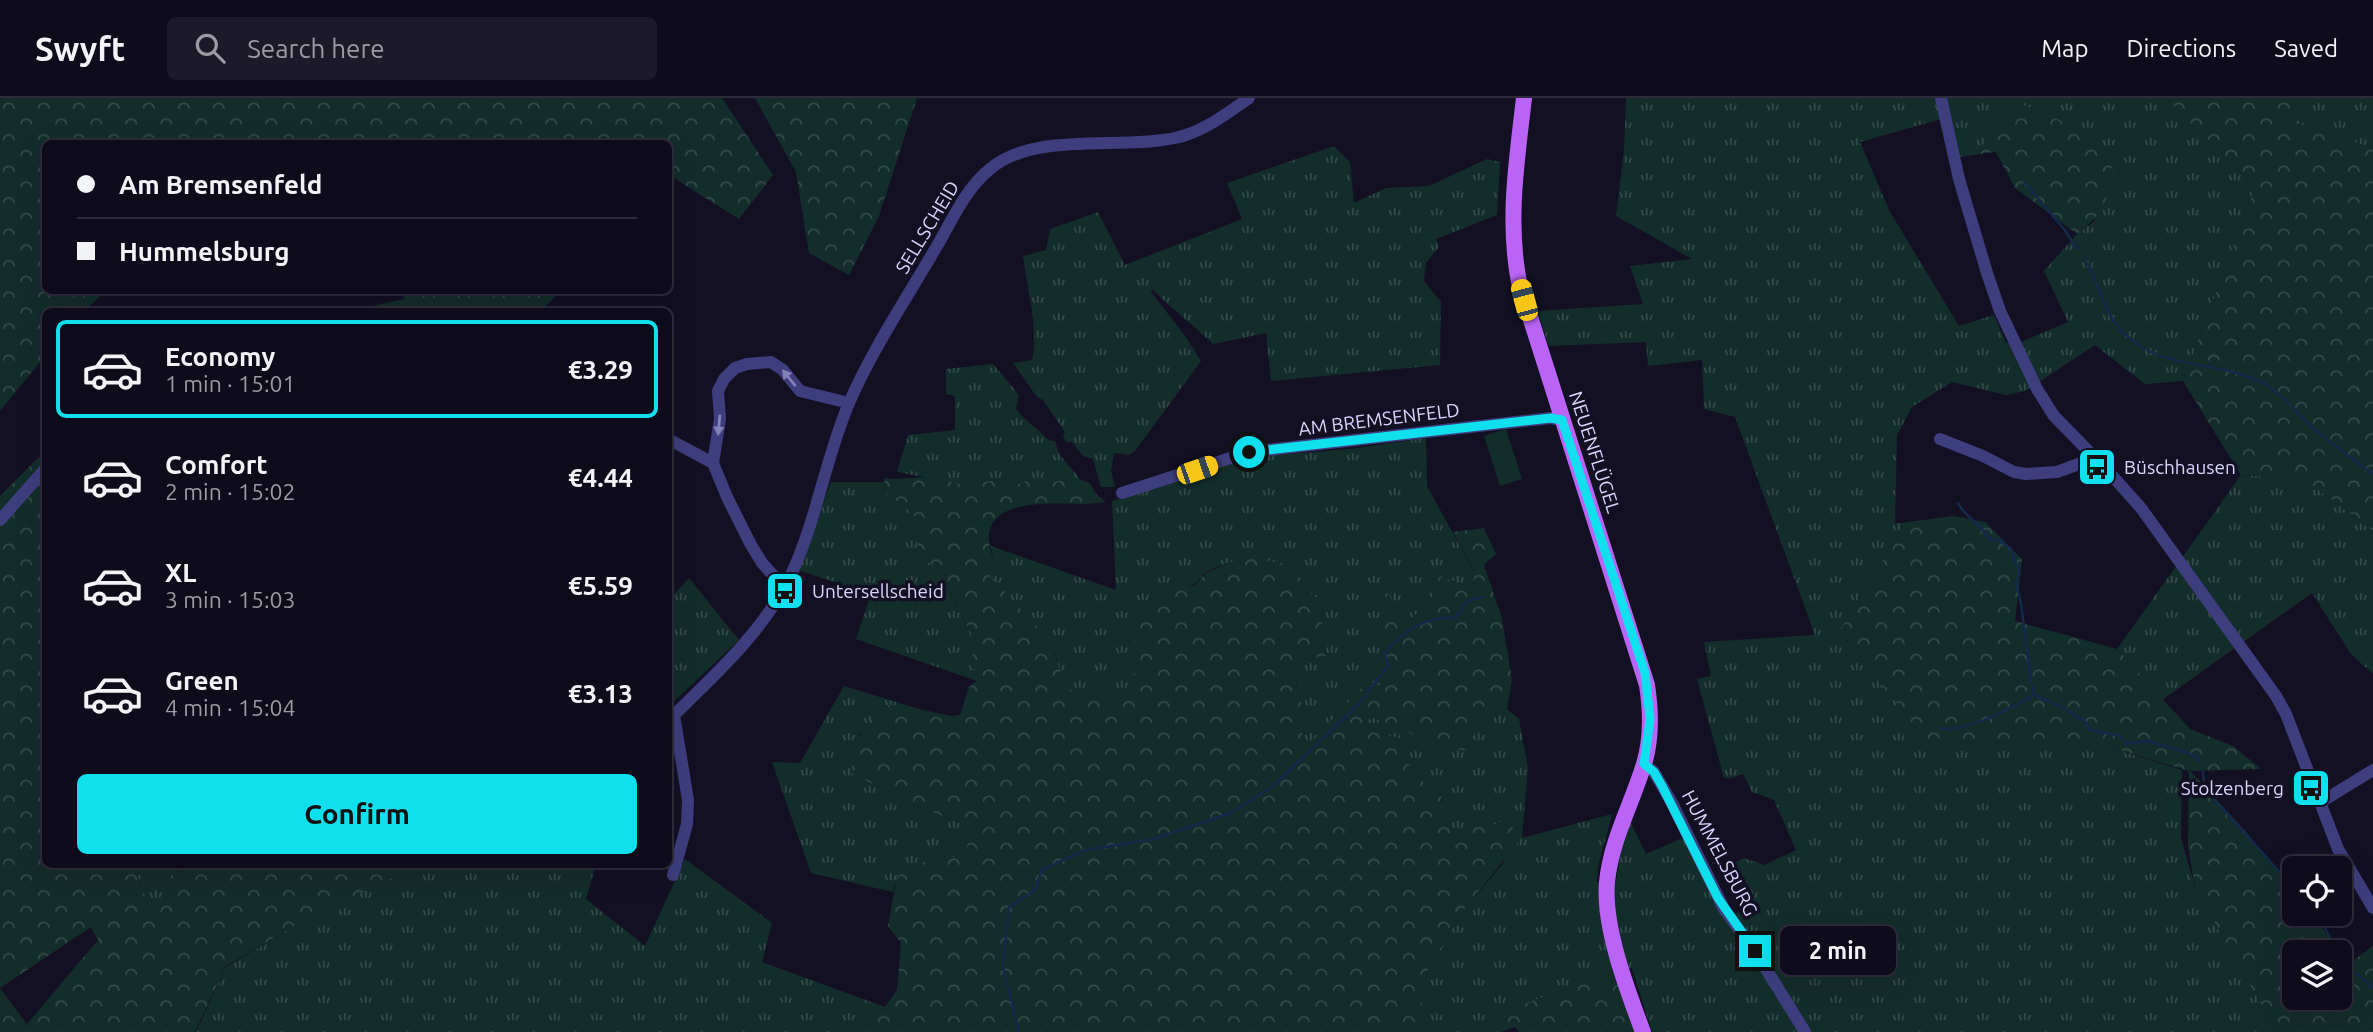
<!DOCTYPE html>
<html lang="en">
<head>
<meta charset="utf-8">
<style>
	body { margin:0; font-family:Ubuntu,sans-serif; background:#1c1a28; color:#f1f3f6; height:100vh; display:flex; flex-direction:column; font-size:26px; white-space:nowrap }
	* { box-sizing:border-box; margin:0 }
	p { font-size:23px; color:#9b9ba3 }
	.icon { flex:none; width:38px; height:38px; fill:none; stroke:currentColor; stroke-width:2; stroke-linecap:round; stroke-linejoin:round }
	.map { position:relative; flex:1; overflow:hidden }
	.drawer { position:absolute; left:42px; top:210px; width:630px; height:560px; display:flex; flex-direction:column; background:#0e0c1b; border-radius:10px; box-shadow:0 7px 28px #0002,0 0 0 2px #2e2c3a }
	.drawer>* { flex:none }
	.hud { position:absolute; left:42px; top:42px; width:630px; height:154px; border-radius:10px; box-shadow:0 7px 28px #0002,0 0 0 2px #2e2c3a; display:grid; align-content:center; height:154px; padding:0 35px; background:#0e0c1b }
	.controls { position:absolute; left:2282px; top:758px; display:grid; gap:14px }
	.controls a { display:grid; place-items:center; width:70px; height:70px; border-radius:10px; background:#0e0c1b; box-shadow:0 7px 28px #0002,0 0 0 2px #2e2c3a; font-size:35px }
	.end { position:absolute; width:32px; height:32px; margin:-16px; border:9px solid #10dfee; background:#111; box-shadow:0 0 0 4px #111 }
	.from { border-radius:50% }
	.bubble { position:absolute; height:49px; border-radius:10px; background:#0e0c1b; box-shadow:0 7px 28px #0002,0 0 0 2px #2e2c3a; font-size:23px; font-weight:600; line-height:49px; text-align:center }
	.car { position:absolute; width:21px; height:42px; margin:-21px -10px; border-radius:9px; box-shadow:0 0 5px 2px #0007; background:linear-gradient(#f5c518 24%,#345 0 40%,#f5c518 0 76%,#345 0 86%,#f5c518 0) }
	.hud b { display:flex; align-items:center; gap:24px; height:66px; font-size:26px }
	.hud b+b { border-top:2px solid #2e2c3a }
	.hud i { width:18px; height:18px; background:#f1f3f6 }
	ul { padding:12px 0 0; list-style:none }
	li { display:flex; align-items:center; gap:21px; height:98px; margin:0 14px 10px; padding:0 21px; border:4px solid transparent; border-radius:10px }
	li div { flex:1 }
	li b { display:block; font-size:26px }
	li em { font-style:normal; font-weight:600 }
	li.current { border-color:#10dfee }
	li>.icon { width:63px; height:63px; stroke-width:1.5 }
	.primary-button { display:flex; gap:14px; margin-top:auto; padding:14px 35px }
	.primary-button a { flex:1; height:80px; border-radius:10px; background:#10dfee; color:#111; font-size:28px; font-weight:600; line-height:80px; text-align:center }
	header { display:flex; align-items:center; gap:42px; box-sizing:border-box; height:98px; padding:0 35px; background:#0e0c1b; border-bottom:2px solid #2e2c3a }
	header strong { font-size:33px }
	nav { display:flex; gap:38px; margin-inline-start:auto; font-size:24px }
	.search { width:490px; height:63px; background:#1c1a28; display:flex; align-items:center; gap:18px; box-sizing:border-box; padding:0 24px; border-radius:10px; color:#9b9ba3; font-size:26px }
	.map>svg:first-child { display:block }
	.grass { fill:url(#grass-tufts) }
	.forest { fill:url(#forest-crowns); fill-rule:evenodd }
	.pitch { fill:#132d2b }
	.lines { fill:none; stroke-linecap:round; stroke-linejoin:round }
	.stream { stroke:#132a4a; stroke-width:2.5 }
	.minor { stroke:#3e3e7f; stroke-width:12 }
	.major { stroke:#b964f5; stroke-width:16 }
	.oneway { fill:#8382b7 }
	.route { stroke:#10dfee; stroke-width:9 }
	.labels { text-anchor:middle; stroke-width:7; stroke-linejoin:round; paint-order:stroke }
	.street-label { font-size:19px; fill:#d8d5fc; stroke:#131024 }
	.poi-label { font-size:19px; fill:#d8d5fc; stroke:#131024; text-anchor:start }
</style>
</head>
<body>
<header>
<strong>Swyft</strong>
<div class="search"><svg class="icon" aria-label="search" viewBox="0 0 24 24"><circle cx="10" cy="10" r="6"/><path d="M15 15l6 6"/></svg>Search here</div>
<nav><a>Map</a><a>Directions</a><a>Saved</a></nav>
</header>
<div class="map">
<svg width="2373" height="934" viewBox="0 0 2373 934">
	<defs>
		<pattern id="grass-tufts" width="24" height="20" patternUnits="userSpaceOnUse" patternTransform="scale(1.75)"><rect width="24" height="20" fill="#132d2b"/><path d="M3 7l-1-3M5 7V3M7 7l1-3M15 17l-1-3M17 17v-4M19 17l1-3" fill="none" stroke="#354b4b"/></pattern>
		<pattern id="forest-crowns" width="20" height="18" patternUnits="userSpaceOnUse" patternTransform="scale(1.75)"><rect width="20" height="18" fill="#132d2b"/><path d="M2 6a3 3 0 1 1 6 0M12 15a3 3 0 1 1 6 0" fill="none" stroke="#354b4b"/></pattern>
	</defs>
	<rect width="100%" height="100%" fill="#131024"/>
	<g class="grass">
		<path d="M1626,0H1936L1941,21L1860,44L1890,114L1959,228L1994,217L2006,245L2021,244L2068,224L2044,173L2077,136L2095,123L1993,26L1979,56L1959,59L1945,0H2166L2255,89L2183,283L2145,286L2095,247L2025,293L2006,297L1952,284L1912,309L1897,337L1895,425H1902V431L1839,533L1928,645L2092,644L2182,672L2181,740L2195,790L2277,934H1652L1632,870L1505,912L1466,934H1421L1418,927L1428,871L1462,814L1505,763L1506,722L1488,729L1475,727L1458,740L1442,715L1441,694C1412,679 1409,673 1402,641L1384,637L1363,626L1371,619L1392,626L1470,613L1477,608L1507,611L1519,621L1528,670L1522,740L1612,716L1598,769L1597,784H1616L1621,750L1630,723L1646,756L1685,739L1731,818L1748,810L1724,770L1744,760L1764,767L1796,752L1774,702L1752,694L1743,676L1732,680H1724L1697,581L1711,578L1704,544L1815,537L1735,319L1704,311L1702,262L1648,268L1646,244L1549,248L1537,213L1643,206L1630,168L1692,161L1616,118L1624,53Z"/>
		<path d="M2294,0H2373V50L2291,24Z"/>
		<path d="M1334,48L1350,64L1354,105L1386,90L1429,88L1487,61L1500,64L1497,117L1436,141L1439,149L1426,165L1424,183L1441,204L1440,267L1271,283L1266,235L1213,246C1193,227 1171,210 1152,191L1151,194L1185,238L1201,263L1135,353L1129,357L1114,355L1111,373L1115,389H1101L1093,361L1083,358L1071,343L1067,345L1063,339L1065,334L1043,302L1037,299L1013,265L1032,262C1039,232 1027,189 1023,158L1046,152L1050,131L1098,114L1125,167L1242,121L1227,85Z"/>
		<path d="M993,266L1019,297L1016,311C1026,324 1038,330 1048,342L1055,343L1059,356L1081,382L1090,385L1095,395L1106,404L1086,406L1085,391C1081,389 1074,383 1069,383C1054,382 1040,391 1026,383L1019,386L992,383L961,386L897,374L908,337L955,332V298L946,296V271Z"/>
		<path d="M1426,340L1427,388L1472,470L1475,491L1440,478L1419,514L1404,526L1388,495L1382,589L1367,584L1306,651L1302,635L1307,617C1296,595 1291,583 1305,560L1326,557L1322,537L1323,504L1251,459C1236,463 1217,466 1204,476C1200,480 1198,485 1192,487C1176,495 1157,500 1139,504C1127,535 1141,565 1129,596L1072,594L1062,582L1055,555L985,472L993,464L991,448L1116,492L1112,403L1251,359L1350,351Z"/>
		<path d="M2241,377L2304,381L2373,433V576L2351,556L2312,495L2162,602L2117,551Z"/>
		<path d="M831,384H884L883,394L903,406L917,420L943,483L977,546L983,578L977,583L856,541L871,496L798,472Z"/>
		<path d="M689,480L739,542L669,608V502Z"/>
		<path d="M844,588L919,611L885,607L859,637L898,700L971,730L965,757L917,765L897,778L893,794L811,775L772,664L800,665Z"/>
		<path d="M685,761L772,825L762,864L885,909L843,934H196L226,869L303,823L403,774L356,766L596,767L586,801L645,848Z"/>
		<path d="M133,767H199L175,774L156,824Z"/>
	</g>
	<g class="forest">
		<path d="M0,0H722L773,77L739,121L669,77L668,46H46V192L106,193L84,213L46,214L45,258L0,313Z"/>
		<path d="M755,0H917L879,118L849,177L809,155L796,74Z"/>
		<path d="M2166,0H2294L2291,24L2373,50V433L2304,381L2241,377L2183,283L2255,89Z"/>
		<path d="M2019,5L2069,26L2111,66L2115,79C2105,106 2101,118 2077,136L2015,90L1996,54L1979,56L1993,26Z"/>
		<path d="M403,193V192L560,193L541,213H350L404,201Z"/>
		<path d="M45,353L46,766L133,767L156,824L175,774L199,767L356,766L405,774L303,823L226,868L195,934H0V890L27,926L98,842L91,829L0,890V398Z"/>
		<path d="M928,379L961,386L992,383L1019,386L1026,383C1042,392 1056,380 1070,383C1075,384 1081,389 1085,391L1086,406C1059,406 992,399 989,437C988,444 992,456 993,464L985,472L1049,542C1058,560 1059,579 1073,594L1129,595C1141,565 1127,535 1139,504L1164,498L1178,491L1195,487L1206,475L1230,464L1251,459L1294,468L1307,495L1323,503L1322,537L1326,558L1305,560C1291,583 1296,595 1307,617L1302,635L1306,650L1367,584L1382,588L1381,498L1388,495L1404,526L1419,514L1440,478L1475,491L1472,469L1453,434L1484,430L1496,456L1484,467L1502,520L1512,582L1507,611L1477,608L1470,613L1479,625L1469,653L1442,649L1372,619L1363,626L1384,637L1402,641C1409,673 1412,679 1441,694L1442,715L1458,739L1475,727L1488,729L1506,721L1521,741L1462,814L1428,871L1418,927L1421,934H843L885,909L897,892L901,845L888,828L897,778L917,765L965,757L971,730L898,700L852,675C852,642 863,630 885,607L919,611L951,618L960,617L969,589L983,578L969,567L977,546L935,467L923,463L913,430L916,420L902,406L883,394L885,380L893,381Z"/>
		<path d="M1953,418L1985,424L2022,461L2015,523L2117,551L2190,631L2233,648L2261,671L2190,673L2248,736L2294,794V816H2311L2350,865L2373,848V934H2277L2195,790L2188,748L2189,673L2092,644L1928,645L1839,533L1902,431V425ZM2294,854H2340V900H2294Z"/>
		<path d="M1617,875L1637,934H1519L1515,929L1501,934H1466L1505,912Z"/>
	</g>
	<path class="pitch" d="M1506,331L1522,381L1500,388L1484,338Z"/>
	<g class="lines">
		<g class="stream">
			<path d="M2024,84L2064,131L2077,151"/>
			<path d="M2085,162C2098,182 2100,205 2115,225C2153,276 2214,259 2265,286C2285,297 2296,315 2313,330C2332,346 2353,361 2373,376"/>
			<path d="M1958,405C1966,421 1981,425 1989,441L1999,442L2011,451L2019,474L2016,485L2021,505L2031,584L2035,597C2043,602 2050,604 2058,607C2067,611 2074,618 2084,622L2090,632L2121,638L2125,646L2148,643L2194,657L2198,663"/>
			<path d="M1940,630C1968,635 2009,610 2034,597"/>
			<path d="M2203,673L2204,690L2294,790"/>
			<path d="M2318,816L2337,854"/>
			<path d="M2340,858C2348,873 2362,877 2373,890"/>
			<path d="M1019,934L1003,869L1009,809L1035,792L1042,772L1085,752L1154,741L1231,715L1273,688L1358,607L1388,568L1385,554C1403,534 1427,517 1455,520L1467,503L1484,499"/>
		</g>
		<g class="minor">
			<path d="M1941,0L1959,81L1987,175L2000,213L2037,291L2054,318L2108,373L2141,410L2276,598L2286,616L2338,751L2373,810"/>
			<path d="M668,341L713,365L727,399L750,445L762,465L784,489"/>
			<path d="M1940,341L1983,358L2014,374L2026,376L2057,374L2095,360"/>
			<path d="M713,365L720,321L718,293L724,281L735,270L747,266L771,264L783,272L800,293L849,305"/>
			<path d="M1122,395L1249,354L1551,320L1562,322"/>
			<path d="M0,422L46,370"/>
			<path d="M1644,666L1654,674L1672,705L1724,811L1755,853L1805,934"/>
			<path d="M2321,704L2373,672"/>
			<path d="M673,777L687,726L688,702L674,617C716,576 759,537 787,485C816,428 824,364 849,305C872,252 905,203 934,153C951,125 964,92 990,71C1035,33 1119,52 1175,40C1203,34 1226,16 1249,0"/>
		</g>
		<path class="major" d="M1524,0C1517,62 1507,122 1519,184L1647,587C1651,613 1652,640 1644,666C1632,706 1611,742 1607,784C1603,829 1627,891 1643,934"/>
	</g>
	<defs><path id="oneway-solid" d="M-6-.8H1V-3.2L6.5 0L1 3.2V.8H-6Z" transform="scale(1.75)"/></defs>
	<g class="oneway">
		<use href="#oneway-solid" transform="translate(789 280) rotate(-129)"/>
		<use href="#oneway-solid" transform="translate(719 327) rotate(95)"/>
	</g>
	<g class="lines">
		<path class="route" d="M1249,354L1551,320L1562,322L1645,575L1650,621L1644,666L1654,674L1662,688L1718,800L1755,853"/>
	</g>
	<defs>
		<symbol id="bus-square" viewBox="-11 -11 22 22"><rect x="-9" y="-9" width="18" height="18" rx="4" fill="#10dfee" stroke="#131024"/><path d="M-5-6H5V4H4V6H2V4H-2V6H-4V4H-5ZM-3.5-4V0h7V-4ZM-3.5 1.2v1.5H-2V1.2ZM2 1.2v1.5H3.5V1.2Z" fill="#111"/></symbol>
	</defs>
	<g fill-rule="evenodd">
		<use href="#bus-square" x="2075" y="347" width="44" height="44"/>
		<use href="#bus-square" x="763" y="471" width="44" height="44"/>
		<use href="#bus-square" x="2289" y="668" width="44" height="44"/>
	</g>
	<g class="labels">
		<g class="street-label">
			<text transform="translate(927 129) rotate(-59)" y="7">SELLSCHEID</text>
			<text transform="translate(1379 321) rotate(-7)" y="7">AM BREMSENFELD</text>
			<text transform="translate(1595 354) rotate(72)" y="7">NEUENFLÜGEL</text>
			<text transform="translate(1720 755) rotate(62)" y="7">HUMMELSBURG</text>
		</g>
		<g class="poi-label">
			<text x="2124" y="376">Büschhausen</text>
			<text x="812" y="500">Untersellscheid</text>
			<text x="2284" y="697" text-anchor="end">Stolzenberg</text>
		</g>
	</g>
</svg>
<div class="controls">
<a><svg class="icon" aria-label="locate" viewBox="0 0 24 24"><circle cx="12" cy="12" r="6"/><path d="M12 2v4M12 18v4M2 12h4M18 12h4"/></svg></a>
<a><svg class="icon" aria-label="layers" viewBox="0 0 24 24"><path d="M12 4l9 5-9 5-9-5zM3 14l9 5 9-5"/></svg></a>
</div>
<i class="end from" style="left:1249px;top:354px"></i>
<i class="end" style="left:1755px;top:853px"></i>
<div class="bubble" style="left:1780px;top:828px;width:116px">2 min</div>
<i class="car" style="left:1524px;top:202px;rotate:345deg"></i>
<i class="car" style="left:1197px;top:372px;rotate:71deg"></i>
<div class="hud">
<b><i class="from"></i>Am Bremsenfeld</b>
<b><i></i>Hummelsburg</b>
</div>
<section class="drawer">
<ul>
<li class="current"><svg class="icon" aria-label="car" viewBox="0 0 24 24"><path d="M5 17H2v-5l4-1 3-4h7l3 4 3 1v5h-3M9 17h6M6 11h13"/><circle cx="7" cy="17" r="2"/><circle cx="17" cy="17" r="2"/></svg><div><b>Economy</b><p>1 min · 15:01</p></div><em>€3.29</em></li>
<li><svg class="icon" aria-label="car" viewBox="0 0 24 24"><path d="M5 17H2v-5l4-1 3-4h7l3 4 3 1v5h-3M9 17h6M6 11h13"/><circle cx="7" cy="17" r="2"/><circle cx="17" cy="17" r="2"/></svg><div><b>Comfort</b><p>2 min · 15:02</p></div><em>€4.44</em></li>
<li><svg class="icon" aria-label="car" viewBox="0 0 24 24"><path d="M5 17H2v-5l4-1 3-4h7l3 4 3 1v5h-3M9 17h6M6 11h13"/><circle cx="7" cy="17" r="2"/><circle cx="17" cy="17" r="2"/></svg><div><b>XL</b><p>3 min · 15:03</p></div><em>€5.59</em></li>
<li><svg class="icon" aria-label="car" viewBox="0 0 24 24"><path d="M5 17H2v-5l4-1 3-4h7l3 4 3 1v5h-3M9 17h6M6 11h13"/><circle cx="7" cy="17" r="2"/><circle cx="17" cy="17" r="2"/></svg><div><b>Green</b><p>4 min · 15:04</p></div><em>€3.13</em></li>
</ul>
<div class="primary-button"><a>Confirm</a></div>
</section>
</div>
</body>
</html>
